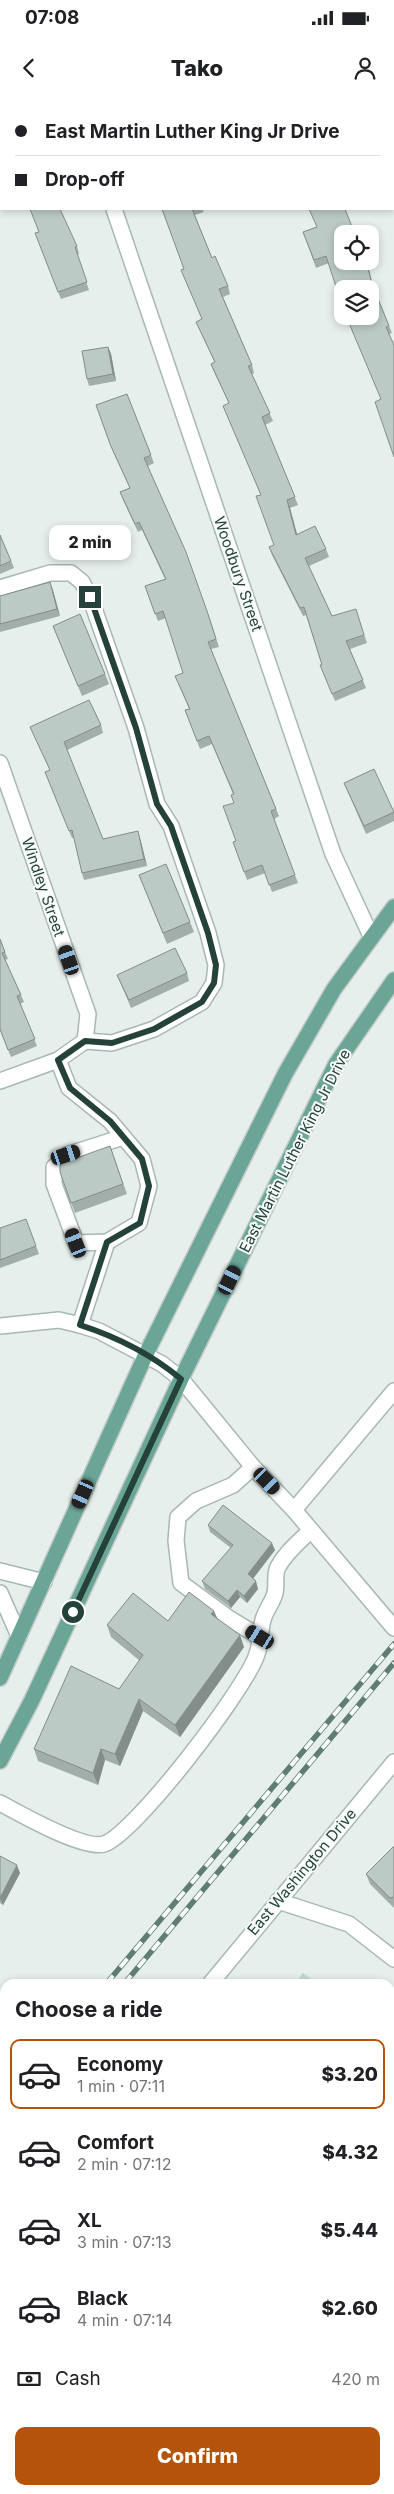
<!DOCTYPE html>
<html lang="en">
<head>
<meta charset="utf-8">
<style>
	body { margin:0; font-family:Inter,sans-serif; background:#f2f2f2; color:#202124; height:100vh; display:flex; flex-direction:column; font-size:19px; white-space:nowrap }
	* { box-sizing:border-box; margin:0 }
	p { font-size:16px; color:#757577 }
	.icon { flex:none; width:28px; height:28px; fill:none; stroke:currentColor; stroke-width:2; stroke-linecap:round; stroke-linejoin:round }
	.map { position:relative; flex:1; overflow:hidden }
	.panel { position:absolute; left:0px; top:1879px; width:395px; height:516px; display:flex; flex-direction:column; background:#fff; border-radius:15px 15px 0 0; box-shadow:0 2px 8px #0003 }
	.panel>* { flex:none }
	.top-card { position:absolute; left:0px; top:0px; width:395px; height:110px; box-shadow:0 2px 8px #0003; display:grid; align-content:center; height:110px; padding:0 15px; background:#fff }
	.fabs { position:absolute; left:334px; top:125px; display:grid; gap:10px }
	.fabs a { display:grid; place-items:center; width:45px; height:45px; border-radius:10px; background:#fff; box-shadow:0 2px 8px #0003; font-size:25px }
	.end { position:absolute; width:22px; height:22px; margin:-11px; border:6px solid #24423a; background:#fff; box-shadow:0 0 0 2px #fff }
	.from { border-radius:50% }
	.bubble { position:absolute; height:35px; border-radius:10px; background:#fff; box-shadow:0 2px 8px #0003; font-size:16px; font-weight:800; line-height:35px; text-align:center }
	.car { position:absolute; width:15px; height:30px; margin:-15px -8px; border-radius:6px; box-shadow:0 0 4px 1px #0007; background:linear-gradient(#222 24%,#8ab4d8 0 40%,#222 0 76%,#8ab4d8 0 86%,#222 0) }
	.top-card b { display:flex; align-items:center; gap:18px; height:48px; font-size:19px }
	.top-card b+b { border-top:1px solid #e0e0e0 }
	.top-card i { width:12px; height:12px; background:#202124 }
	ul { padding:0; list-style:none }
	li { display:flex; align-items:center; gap:15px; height:70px; margin:0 10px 8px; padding:0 5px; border:2px solid transparent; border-radius:10px }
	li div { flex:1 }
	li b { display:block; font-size:19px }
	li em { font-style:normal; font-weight:800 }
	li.on { border-color:#b45309 }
	li>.icon { width:45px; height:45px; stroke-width:1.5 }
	h2 { padding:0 15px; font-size:22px; line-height:60px }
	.pay { display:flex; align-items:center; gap:12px; height:55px; padding:0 15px; font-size:19px }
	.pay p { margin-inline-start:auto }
	.button { display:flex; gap:10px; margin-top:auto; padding:10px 15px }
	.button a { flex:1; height:58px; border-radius:10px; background:#b45309; color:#fff; font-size:20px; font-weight:800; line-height:58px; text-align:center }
	.status { display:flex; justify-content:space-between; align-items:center; height:35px; padding:0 25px; background:#fff; direction:ltr }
	.status svg { height:14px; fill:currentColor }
	header { display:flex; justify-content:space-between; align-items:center; height:65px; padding:0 15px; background:#fff; font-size:22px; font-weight:800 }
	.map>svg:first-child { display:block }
	.park { fill:url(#park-crowns) }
	.pitch { fill:#bfe0c8 }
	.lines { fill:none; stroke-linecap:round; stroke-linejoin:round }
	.minor-casing { stroke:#a8b8b2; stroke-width:18 }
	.major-casing { stroke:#c2cac8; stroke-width:18 }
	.minor { stroke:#fff; stroke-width:15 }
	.major { stroke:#6aa596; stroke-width:15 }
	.rail-casing { stroke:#5f7d75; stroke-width:5.5 }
	.rail { stroke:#f7fbf9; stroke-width:4; stroke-dasharray:11; stroke-linecap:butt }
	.wall { fill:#a1aea9 }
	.shaded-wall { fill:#838d89 }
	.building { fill:#bbcac4; stroke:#838d89 }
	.route { stroke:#24423a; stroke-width:6 }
	.labels { text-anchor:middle; stroke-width:4; stroke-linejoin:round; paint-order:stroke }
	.street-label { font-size:15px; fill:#24423a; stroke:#f7fbf9 }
</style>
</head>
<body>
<div class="status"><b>07:08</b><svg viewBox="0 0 49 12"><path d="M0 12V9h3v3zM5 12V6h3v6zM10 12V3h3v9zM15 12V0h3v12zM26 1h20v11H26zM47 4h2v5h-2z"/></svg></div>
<header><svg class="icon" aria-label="back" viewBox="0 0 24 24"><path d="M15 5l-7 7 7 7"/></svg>Tako<svg class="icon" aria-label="person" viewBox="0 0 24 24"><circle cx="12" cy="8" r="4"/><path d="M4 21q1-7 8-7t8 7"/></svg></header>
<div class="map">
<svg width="394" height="2394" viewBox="0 0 394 2394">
	<defs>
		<pattern id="park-crowns" width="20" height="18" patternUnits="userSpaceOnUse" patternTransform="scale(1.25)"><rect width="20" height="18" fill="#bfe0c8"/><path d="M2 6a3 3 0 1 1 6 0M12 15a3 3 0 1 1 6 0" fill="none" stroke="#a4c1ad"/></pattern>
	</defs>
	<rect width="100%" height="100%" fill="#e6efeb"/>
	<g class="park">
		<path d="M303,1873L318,1884H294Z"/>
		<path d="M390,1935L394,1938V2394H0V2218L5,2212V2390H390Z"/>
	</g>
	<path class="pitch" d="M390,2072H394V2282L390,2287Z"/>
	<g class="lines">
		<defs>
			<g id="minor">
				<path d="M77,0V1"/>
				<path d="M365,0L366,1"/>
				<path d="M28,1L32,0"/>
				<path d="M0,11H1"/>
				<path d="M394,81V82"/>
				<path d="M114,109L333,754L371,836"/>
				<path d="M0,488L50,473H71L82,482L90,497L136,628L157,704L171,726L208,833L216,865L214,883L202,902L154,929L112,943L85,941"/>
				<path d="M0,663L88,914L85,941"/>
				<path d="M58,960L69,988L110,1021L142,1059L149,1086L139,1123L107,1142L76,1143L54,1084V1067L67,1055L123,1037"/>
				<path d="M0,981L58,960L85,941"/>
				<path d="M80,1225L107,1142"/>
				<path d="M0,1226L59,1220L80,1225L99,1231L162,1264L181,1279L253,1367L294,1410L394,1528"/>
				<path d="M253,1367L233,1385L196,1401L178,1417L176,1441L181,1483L230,1519L260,1537"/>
				<path d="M294,1410L394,1291"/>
				<path d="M0,1471L44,1482"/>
				<path d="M0,1493L19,1536"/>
				<path d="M0,1703C20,1714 84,1750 104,1744C135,1734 247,1587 257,1554C261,1543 260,1531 263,1520C265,1511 273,1502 275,1493C277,1485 274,1474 278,1467C286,1452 299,1442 311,1430"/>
				<path d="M278,1801L349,1824L394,1859"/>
				<path d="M210,1884L394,1662"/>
				<path d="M0,2139L5,2133"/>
			</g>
			<g id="major">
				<path d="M0,1578L146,1254L285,974L334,889L394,807"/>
				<path d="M0,1661L32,1600L181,1279L336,964L394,880"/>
			</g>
		</defs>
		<use href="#minor" class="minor-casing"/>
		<use href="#major" class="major-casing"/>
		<use href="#minor" class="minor"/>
		<use href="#major" class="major"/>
		<defs>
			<g id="rail">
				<path d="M106,1884L394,1544"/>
				<path d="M124,1884L394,1563"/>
				<path d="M0,2009L5,2003"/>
				<path d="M0,2029L5,2024"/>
			</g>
		</defs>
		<use href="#rail" class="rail-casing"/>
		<use href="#rail" class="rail"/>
	</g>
	<g class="wall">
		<path d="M162,109H202L204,112L195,115L212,158L228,186L230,194L223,197L252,265L254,273L252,274L273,321L265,325L298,405L290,408L297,434L326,449L329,457L309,466L332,516H358L367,543L350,549L366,588L335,601L320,565H322L306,515L303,516L272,455L269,447L274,445L261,395L223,306L229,303L214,272L211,264L215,263L196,222L202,219L184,169Z"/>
		<path d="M316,127L369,169L374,189L392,233L389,234L381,299L329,163L316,168L303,132Z"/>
		<path d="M35,133L77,146L79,154L77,155L89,190L61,199Z"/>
		<path d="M108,247L111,254L116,281L89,286L87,279Z"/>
		<path d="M127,294L154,363L148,366L210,519L219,547L211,549L279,716L274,719L298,783L272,792L265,773L247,780L233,742L236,741L233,694L212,644L200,649L185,610L189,609L175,576L183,573L166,518L158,521L145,486L165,479L142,430L138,432L123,400L120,392L130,388L113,352L96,305Z"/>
		<path d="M0,435L14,468L0,474Z"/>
		<path d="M50,482L60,516L0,532V496Z"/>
		<path d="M53,526L105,574L109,584L82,596Z"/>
		<path d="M101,625L103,633L67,650L103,739L140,738L147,766L84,780L82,773L74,738H72L45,672L50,670L30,627Z"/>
		<path d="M344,683L394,712V721L366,734Z"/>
		<path d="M139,775L190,822L194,832L167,844Z"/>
		<path d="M0,839L8,859L5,860L24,902L20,904L37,946L11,957L0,930Z"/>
		<path d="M187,873L189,881L131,908L117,875Z"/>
		<path d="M110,1046L127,1094L75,1113L60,1072Z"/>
		<path d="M0,1128L36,1146L39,1154L0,1168Z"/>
		<path d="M208,1425L275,1450L253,1479L258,1489L247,1503L240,1497L231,1508L205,1489L202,1481L231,1448L210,1432Z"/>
		<path d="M217,1518L244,1547L180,1637L143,1611L120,1666L105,1660L98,1685L38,1661L34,1649L119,1589L140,1561L111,1537L107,1525Z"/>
		<path d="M394,1746V1808L370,1784L366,1774Z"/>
		<path d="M0,1756L20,1773L3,1805L0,1803Z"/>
	</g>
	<g class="shaded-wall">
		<path d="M108,247L111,254L116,281L113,274Z"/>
		<path d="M287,400L290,408L299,442L296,435Z"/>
		<path d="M50,482L53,490L60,516L57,509Z"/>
		<path d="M138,731L140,738L147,766L144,759Z"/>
		<path d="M272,1443L275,1450L250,1482L248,1474Z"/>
		<path d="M256,1481L258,1489L247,1503L244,1496Z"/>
		<path d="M237,1490L240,1497L231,1508L228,1501Z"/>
		<path d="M214,1511L219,1522L211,1514Z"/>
		<path d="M240,1535L244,1547L180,1637L175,1625Z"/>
		<path d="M139,1599L143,1611L120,1666L115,1654Z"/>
		<path d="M101,1649L105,1660L98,1685L93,1673Z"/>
		<path d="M17,1765L20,1773L3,1805L0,1798Z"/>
	</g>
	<g class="building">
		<path d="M126,0H188V1H124Z"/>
		<path d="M261,0H311L312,1H262Z"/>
		<path d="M30,109H60L77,146L75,147L87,182L58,192L35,133L39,132Z"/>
		<path d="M162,109H192L212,158L215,156L228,186L219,189L252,265L248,266L270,313L262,317L295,397L287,400L296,435L315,426L326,449L305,458L332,516L356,509L364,535L346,541L363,580L332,594L320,565H322L304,507L300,508L269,447L274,445L256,396L261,395L223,306L229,303L211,264L215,262L196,222L202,219L181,170L184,169Z"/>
		<path d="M309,109H345L355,134H342V161H366L372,184L389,226L386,227L394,245V357L375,302L381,299L346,216H370V189H342V205L326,156L314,160L303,132L317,127Z"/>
		<path d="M108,247L113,274L87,279L82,251Z"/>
		<path d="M127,294L151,355L144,358L186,452L207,511L216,539L208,542L276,709L271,711L295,775L269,785L262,765L244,772L233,742L236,741L223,706L234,703L231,695L234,694L209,636L197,641L185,610L190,609L175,576L183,573L163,511L155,514L145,486L166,479L139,422L135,424L120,392L130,388L110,344L96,305Z"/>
		<path d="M0,435L11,461L0,466Z"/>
		<path d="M50,482L57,509L0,524V496Z"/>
		<path d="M80,514L105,574L78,586L53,526Z"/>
		<path d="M89,600L101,625L64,642L103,739L138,731L144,759L82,773L72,730L69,731L45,672L50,670L30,627Z"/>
		<path d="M374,669L394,712L364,726L344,683Z"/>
		<path d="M166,764L190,822L163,833L139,775Z"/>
		<path d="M0,839L5,852L2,853L21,895L17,896L35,939L8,950L0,929Z"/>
		<path d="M175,848L187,873L129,900L117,875Z"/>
		<path d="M110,1046L123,1084L71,1103L60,1072V1064Z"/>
		<path d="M26,1119L36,1146L0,1160V1128Z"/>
		<path d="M223,1405L272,1443L248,1474L256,1481L244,1496L237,1490L228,1501L202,1481L233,1445L208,1425Z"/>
		<path d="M189,1492L214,1511L211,1514L240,1535L175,1625L139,1599L115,1654L101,1649L93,1673L34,1649L71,1566L119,1589L143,1555L107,1525L133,1493L168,1521Z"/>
		<path d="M394,1746V1797L390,1798L366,1774Z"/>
		<path d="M0,1756L17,1765L0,1798Z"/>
	</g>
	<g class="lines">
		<path class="route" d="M73,1512L181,1279C151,1254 117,1237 80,1225L107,1142L140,1123L149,1086L142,1059L110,1021L70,988L58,960L85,941L112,943L154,929L202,902L214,883L216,865L208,833L171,726L157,704L136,628L90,497"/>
	</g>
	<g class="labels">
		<g class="street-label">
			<text transform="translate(238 474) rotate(71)" y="5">Woodbury Street</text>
			<text transform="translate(43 787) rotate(71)" y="5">Windley Street</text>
			<text transform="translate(295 1051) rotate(-63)" y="5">East Martin Luther King Jr Drive</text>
			<text transform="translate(302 1772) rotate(-50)" y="5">East Washington Drive</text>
		</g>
	</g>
</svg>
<div class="fabs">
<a><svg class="icon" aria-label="locate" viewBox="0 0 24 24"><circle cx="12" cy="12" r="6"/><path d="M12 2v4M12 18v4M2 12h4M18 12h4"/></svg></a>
<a><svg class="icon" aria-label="layers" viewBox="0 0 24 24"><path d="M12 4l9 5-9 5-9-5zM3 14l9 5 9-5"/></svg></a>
</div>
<i class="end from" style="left:73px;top:1512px"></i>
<i class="end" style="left:90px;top:497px"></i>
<div class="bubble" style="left:49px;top:425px;width:82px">2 min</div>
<i class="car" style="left:69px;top:860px;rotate:341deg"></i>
<i class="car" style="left:66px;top:1055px;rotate:72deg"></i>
<i class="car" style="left:76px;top:1143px;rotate:339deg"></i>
<i class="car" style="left:230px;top:1180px;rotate:26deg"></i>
<i class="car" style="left:267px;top:1381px;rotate:136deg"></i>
<i class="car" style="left:83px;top:1394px;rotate:204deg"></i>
<i class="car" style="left:260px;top:1537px;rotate:301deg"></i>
<div class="top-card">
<b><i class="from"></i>East Martin Luther King Jr Drive</b>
<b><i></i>Drop-off</b>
</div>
<section class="panel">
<h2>Choose a ride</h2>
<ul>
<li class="on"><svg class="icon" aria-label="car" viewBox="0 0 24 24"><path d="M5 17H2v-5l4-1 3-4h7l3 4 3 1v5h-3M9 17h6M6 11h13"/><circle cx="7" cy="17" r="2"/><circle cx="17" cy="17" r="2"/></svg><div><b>Economy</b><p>1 min · 07:11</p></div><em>$3.20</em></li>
<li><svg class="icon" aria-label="car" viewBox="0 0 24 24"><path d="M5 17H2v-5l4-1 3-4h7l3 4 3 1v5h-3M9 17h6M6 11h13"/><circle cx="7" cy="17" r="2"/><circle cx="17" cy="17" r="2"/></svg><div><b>Comfort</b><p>2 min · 07:12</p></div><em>$4.32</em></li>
<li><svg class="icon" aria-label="car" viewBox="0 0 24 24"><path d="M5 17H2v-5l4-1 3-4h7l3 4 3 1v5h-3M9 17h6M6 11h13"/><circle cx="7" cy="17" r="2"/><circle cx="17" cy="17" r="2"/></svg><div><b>XL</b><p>3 min · 07:13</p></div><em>$5.44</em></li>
<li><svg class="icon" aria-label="car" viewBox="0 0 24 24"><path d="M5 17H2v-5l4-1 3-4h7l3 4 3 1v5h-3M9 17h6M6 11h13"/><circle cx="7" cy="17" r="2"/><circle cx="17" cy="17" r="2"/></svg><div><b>Black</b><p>4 min · 07:14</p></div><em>$2.60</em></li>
</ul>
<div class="pay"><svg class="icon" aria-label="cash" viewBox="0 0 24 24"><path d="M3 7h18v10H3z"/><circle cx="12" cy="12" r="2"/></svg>Cash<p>420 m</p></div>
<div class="button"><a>Confirm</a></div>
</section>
</div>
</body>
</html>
